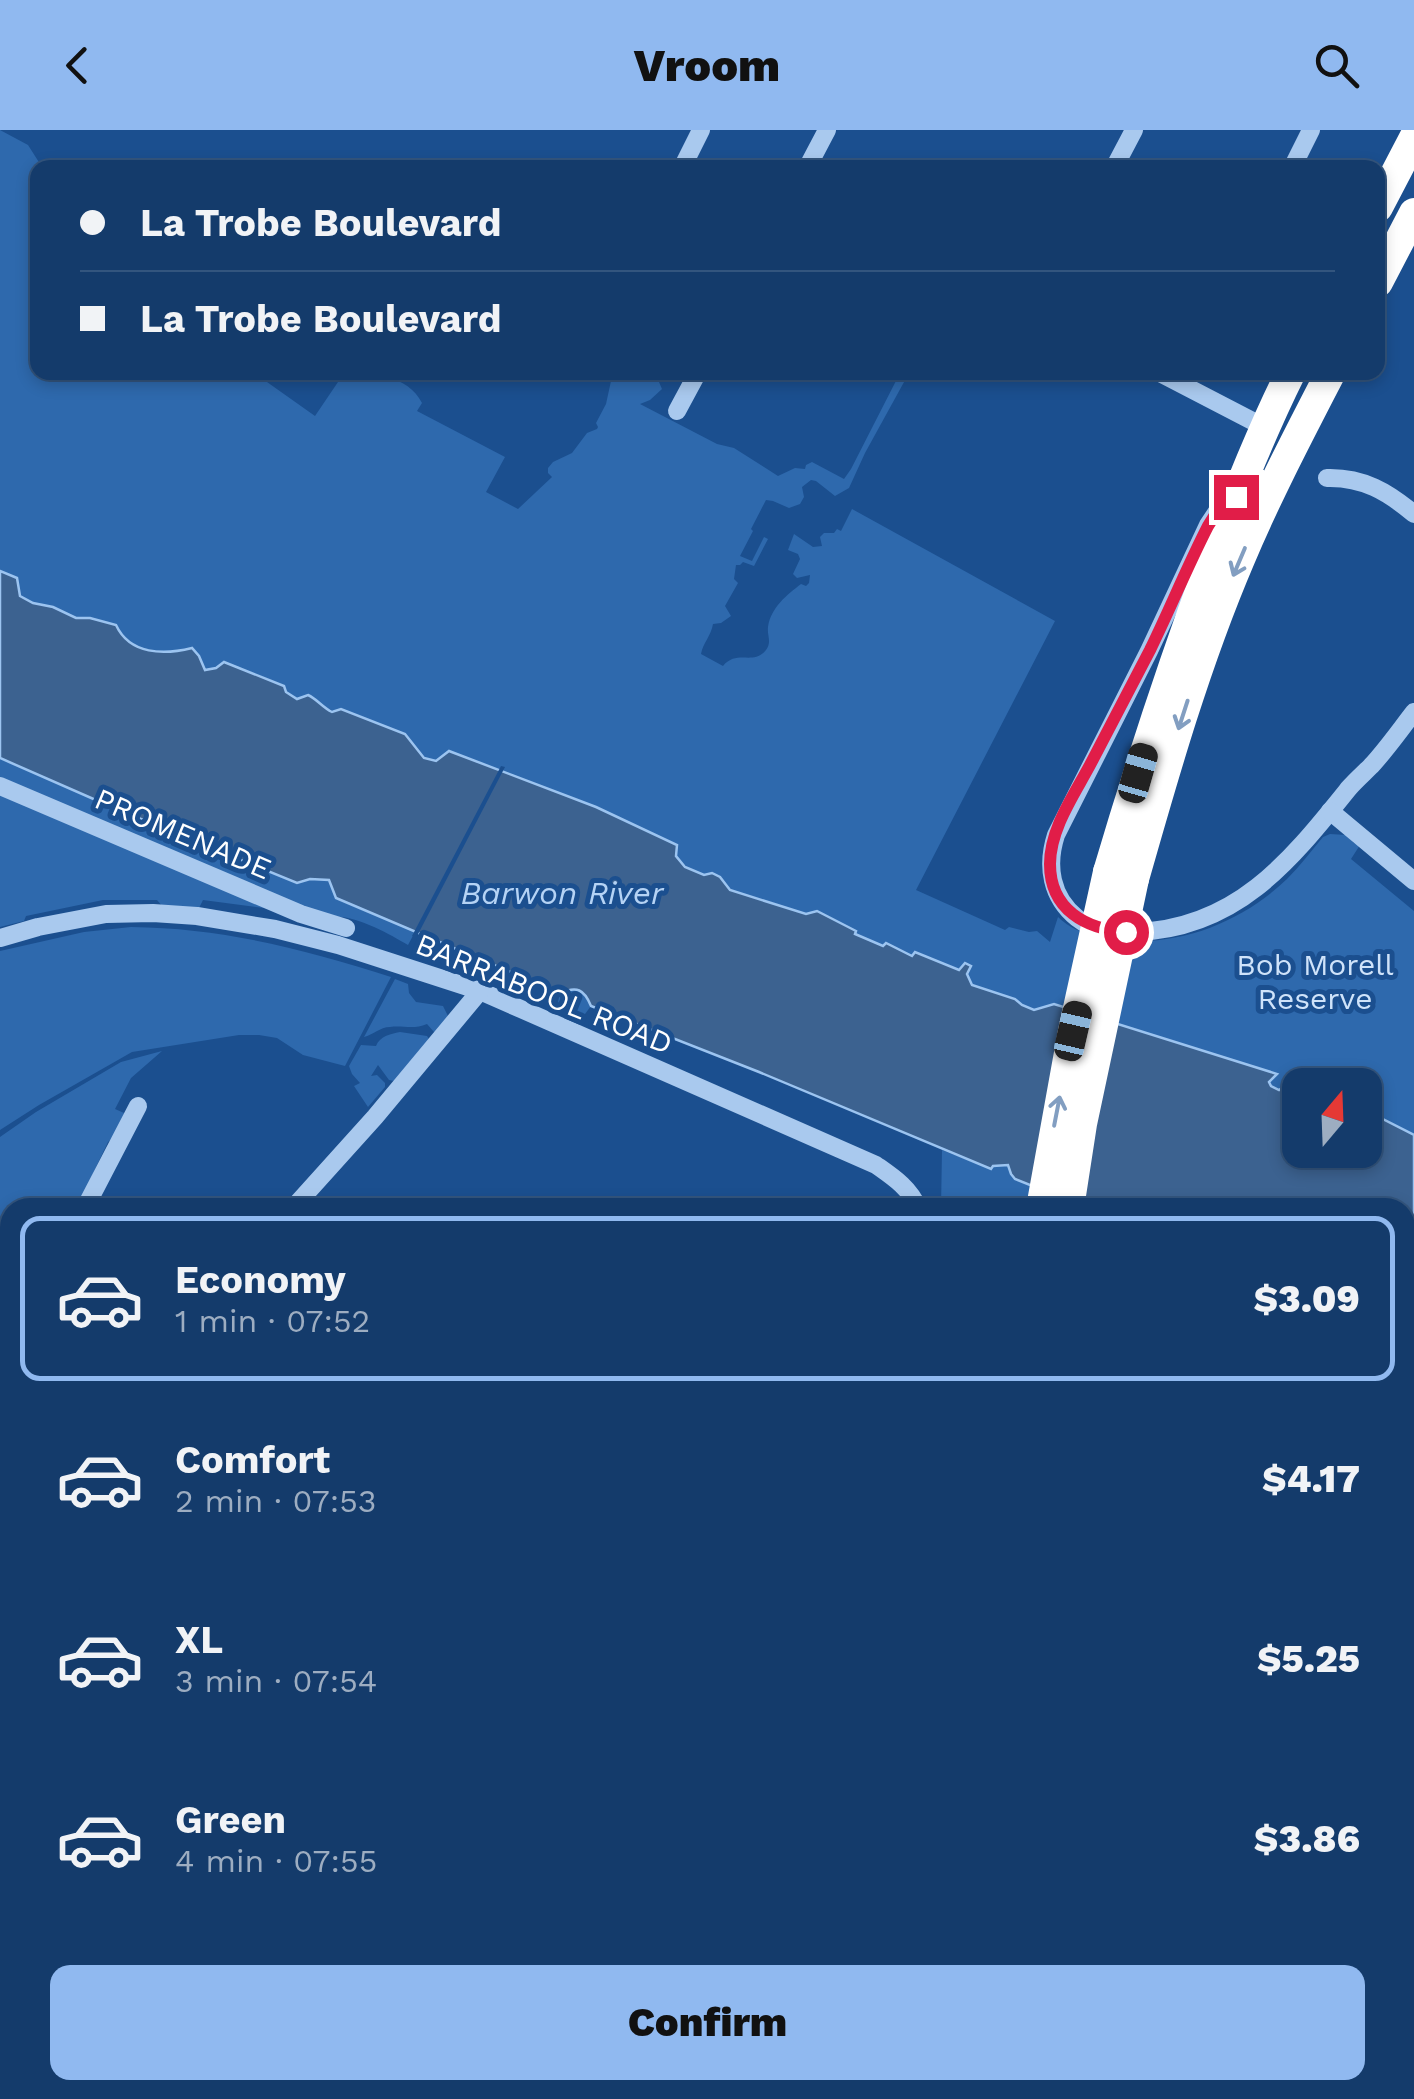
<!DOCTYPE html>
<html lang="en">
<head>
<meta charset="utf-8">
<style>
	body { margin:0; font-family:"Work Sans",sans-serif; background:#214673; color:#f1f3f6; height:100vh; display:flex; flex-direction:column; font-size:38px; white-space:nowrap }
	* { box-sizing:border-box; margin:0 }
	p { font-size:32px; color:#9dadc1 }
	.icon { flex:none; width:55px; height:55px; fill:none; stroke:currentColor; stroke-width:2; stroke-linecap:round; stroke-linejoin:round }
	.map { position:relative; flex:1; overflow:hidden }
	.drawer { position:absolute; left:0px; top:1068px; width:1415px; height:902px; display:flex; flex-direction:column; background:#143b6b; border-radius:30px 30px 0 0; box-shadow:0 5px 15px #0003,0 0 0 2px #33557e }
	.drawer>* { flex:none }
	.guide { position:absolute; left:30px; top:30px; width:1355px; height:220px; border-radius:20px; box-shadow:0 5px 15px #0003,0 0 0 2px #33557e; display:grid; align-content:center; height:220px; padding:0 50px; background:#143b6b }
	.needle { width:65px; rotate:19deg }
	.fabs { position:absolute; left:1282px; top:938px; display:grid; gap:20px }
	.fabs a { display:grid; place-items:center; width:100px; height:100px; border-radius:20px; background:#143b6b; box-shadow:0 5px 15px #0003,0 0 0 2px #33557e; font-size:50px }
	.end { position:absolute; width:45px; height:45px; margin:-22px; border:12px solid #e11d48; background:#fff; box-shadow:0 0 0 5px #fff }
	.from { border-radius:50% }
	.car { position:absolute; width:30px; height:60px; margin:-30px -15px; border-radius:12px; box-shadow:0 0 8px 2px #0007; background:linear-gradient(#222 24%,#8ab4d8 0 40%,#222 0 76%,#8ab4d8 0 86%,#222 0) }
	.guide b { display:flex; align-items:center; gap:35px; height:95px; font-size:38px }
	.guide b+b { border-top:2px solid #33557e }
	.guide i { width:25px; height:25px; background:#f1f3f6 }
	ul { padding:18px 0 0; list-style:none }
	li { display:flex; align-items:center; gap:30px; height:165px; margin:0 20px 15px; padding:0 30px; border:5px solid transparent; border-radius:20px }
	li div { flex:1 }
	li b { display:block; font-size:38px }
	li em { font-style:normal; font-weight:800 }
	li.on { border-color:#90b9f0 }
	li>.icon { width:90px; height:90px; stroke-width:1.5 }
	.action { display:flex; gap:20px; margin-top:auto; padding:20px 50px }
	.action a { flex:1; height:115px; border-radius:20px; background:#90b9f0; color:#111; font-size:40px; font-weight:800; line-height:115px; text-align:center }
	header { display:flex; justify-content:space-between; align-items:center; height:130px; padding:0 50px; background:#90b9f0; color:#111; font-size:45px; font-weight:800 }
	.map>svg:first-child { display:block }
	.green { fill:#2e69ad }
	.water { fill:#3c6290; stroke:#9cc4f0; stroke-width:2.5 }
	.pier { fill:#1b4f8f }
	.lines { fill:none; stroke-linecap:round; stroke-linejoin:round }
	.stream { stroke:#9cc4f0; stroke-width:5 }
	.minor { stroke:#a9c9ee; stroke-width:18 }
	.highway { stroke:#fff; stroke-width:30 }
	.highway-bridge { stroke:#fff; stroke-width:30 }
	.oneway { stroke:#829ec1 }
	.route { stroke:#e11d48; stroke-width:12 }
	.labels { text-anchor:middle; stroke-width:10; stroke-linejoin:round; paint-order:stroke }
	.street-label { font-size:30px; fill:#fff; stroke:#1b4f8f }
	.park-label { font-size:30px; fill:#cfe3fa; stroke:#1b4f8f }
	.water-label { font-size:32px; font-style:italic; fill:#b5d3f5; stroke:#1b4f8f }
</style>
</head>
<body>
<header><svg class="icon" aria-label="back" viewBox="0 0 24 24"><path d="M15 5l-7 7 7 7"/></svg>Vroom<svg class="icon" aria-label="search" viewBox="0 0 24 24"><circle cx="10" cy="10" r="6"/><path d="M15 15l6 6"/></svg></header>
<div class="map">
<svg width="1414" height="1969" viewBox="0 0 1414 1969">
	<rect width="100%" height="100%" fill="#1b4f8f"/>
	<g class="green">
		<path d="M0,0L28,15L42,37L38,38V242L275,243L267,252L315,286L338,252L332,243C363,243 406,241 422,273L417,281L505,327L486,362L518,379L552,347L548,343V338L553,332L572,323L587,303L597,299L598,297L596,293L606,274L611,251L617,243H641L659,252L662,259L650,270L640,274L717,314L734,318L778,346L795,338L805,339L806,335L812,332L844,349L851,339L900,243H909L865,323L849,358L835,366L816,351L811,350L802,357L804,367L800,374L789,378L773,371L766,370L751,399L753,401L740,426L752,431L764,407L768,409L754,436L743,432L740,435H736L734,449L738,453L725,476L731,486L721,493L713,494C711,506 703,513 701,524L723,536C737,519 754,536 766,520C772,512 767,506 768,497C771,477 787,465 801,454L806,456L809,453L810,445L797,448L793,444L800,429L798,424L788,420L794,404L813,417L822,416L820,407L824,403H834L837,399L841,401L852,379L1055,491L916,760L1005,800L1009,797L1029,802L1037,801L1050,812L1058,787C1074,802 1088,804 1108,808C1172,820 1240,794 1287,749C1300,736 1311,721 1323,707L1330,704L1346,705L1354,713L1360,715L1351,729L1414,781V1005L1365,980V955H1307L1288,948L1289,953L1280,960L1271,956L1269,952L1276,944L1054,874L1034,880L1022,875L1015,869L972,856L968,849L965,833L956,845L898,829L774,773L730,760L720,747C701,745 688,741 676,726L424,628L405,604L298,569L286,562L284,555L224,532L216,538L205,540L199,526L192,518L174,522L139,519L90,488H76L53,477L33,473L20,466L17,448L0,441Z"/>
		<path d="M0,628L114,678L297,753L310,749L330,750L336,769L415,802L408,815C390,804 353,784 333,787L203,770L198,780L163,777L157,770H103L26,786L24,791L0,797Z"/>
		<path d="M131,797C222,798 304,819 391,847L345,936L303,925L277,908L259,905H239L132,922L39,975L0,1000V821L84,802Z"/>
		<path d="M395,849L408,854L409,863L416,872L443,876L448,886L440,899L434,902L427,894C413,900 403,895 390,897C380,897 373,905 364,907Z"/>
		<path d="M571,858C584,859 586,865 591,876L585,884L574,888L561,881L558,872L560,863Z"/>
		<path d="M400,902L427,906L429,909L394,951L389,950L378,935L371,946L377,945L385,953V957L368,977L354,956L360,953L352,944L349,936L361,915L376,916C380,906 390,904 400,902Z"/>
		<path d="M162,921L131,948L115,979L124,983C123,992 116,1006 108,1012L77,1077L10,1078V1117L0,1112V1007L36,982L121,932Z"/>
		<path d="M942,1020L991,1039L993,1036L1009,1035L1011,1044L1016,1049L1085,1077L941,1078Z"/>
		<path d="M1405,1253L1414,1259V1427L1405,1439Z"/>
		<path d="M1414,1542V1969H908L914,1960H1405V1554Z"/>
		<path d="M247,1960H728L712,1969H232Z"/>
	</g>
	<path class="water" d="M0,441L17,448L20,466L33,473L53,477L76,488H90L116,495C130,525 164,525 192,518L199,526L205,540L216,538L224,532L284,556L286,562L297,569L308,565C317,569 322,577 332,582L341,579L405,604L424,628L436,631L449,621L596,677L677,715L676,726L685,737L704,745L712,743L720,747L730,760L806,784L817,781L856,801L855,804L883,816L886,813L912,826L915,822L959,840L965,833L971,836L967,844L972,855L1015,869L1022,875L1034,880L1054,874L1277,944L1269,952L1271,956L1279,960L1289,953L1287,947L1307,955H1300V1020H1365V980L1414,1005V1259L1405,1253V1078L1085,1077L1015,1049L1011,1044L1008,1035L993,1036L991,1039L759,942L591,876C584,859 577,856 560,863L336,768L329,750L310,749L297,753L114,678L0,628Z"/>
	<path class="pier" d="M501,636L505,637L416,808L412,806Z"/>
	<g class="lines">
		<path class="stream" d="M1309,1960L1310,1969"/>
		<g class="minor">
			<path d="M682,38L701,0"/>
			<path d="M807,38L827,0"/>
			<path d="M1114,38L1134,0"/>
			<path d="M1292,38L1311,0"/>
			<path d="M1158,242L1264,297"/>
			<path d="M677,281L698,242"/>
			<path d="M1327,348C1363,347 1388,362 1414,384"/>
			<path d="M1225,373L1218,380L1208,395L1149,521L1056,705C1046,736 1051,767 1077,788C1093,801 1116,802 1135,802C1237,799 1291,730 1349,658C1356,650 1364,643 1371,636C1386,620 1400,600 1414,582"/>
			<path d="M0,656L301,784L346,798"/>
			<path d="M1330,681L1414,751"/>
			<path d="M0,808L38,797L106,784L153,783L197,786L275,799L338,815L480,861L876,1035C893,1047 910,1058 918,1078"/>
			<path d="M85,1078L138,976"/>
			<path d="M293,1078L375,987L480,861"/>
			<path d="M0,1240L10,1221"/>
			<path d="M1405,1501L1414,1490"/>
			<path d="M0,1554L10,1535"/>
			<path d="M0,1862L10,1843"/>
			<path d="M206,1969L210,1960"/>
			<path d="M750,1969L761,1960"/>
			<path d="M780,1969L798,1960"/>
			<path d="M855,1969L859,1960"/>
			<path d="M875,1969L883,1960"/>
		</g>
		<g class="highway">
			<path d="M1378,77L1414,8"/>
			<path d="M1378,152L1414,83"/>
			<path d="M1108,742C1139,637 1173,534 1211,431C1236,367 1260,304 1291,242"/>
			<path d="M1134,749C1165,640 1196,532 1240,429C1267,365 1299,304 1331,242"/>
			<path d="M1092,1960L1094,1969"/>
			<path d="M1118,1960L1120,1969"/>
		</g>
		<g class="highway-bridge">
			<path d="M1041,1078L1073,901L1108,742"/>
			<path d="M1069,1078L1082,994L1134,749"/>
		</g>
	</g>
	<defs><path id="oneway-shaft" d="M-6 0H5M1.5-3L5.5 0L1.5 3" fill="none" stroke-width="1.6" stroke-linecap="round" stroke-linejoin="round" transform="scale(2.5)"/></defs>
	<g class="oneway">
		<use href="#oneway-shaft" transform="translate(1239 432) rotate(113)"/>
		<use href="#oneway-shaft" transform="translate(1183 585) rotate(108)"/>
		<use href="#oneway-shaft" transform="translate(1057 981) rotate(-79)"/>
	</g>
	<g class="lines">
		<path class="route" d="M1126,802C1086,799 1050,780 1050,734C1050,699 1074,665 1090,635C1110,597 1130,559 1150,520C1170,479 1187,437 1208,396L1218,380L1236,367"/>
	</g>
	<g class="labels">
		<g class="street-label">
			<text transform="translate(183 704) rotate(23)" y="10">PROMENADE</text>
			<text transform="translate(544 864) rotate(22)" y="10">BARRABOOL ROAD</text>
		</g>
		<g class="park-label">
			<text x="1315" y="845">Bob Morell<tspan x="1315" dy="34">Reserve</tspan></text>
		</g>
		<g class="water-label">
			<text x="562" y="774">Barwon River</text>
		</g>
	</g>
</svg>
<div class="fabs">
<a><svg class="needle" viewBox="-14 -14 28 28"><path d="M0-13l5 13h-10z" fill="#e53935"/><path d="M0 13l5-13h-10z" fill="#9dadc1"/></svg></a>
</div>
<i class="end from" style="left:1126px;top:802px"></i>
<i class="end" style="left:1236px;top:367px"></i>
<i class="car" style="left:1138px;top:643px;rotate:16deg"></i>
<i class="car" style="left:1073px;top:901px;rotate:13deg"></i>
<div class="guide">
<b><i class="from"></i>La Trobe Boulevard</b>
<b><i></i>La Trobe Boulevard</b>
</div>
<section class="drawer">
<ul>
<li class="on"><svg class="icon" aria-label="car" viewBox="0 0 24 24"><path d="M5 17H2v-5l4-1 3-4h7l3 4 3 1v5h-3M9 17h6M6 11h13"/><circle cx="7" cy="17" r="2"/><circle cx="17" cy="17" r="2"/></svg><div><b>Economy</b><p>1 min · 07:52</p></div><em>$3.09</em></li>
<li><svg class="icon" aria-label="car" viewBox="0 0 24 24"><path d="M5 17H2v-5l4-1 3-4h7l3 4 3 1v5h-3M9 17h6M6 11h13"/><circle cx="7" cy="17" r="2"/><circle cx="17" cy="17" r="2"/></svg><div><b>Comfort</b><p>2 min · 07:53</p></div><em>$4.17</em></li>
<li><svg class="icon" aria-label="car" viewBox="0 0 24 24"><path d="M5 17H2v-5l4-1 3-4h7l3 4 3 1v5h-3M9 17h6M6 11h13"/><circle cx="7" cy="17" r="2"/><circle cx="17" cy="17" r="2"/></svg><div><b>XL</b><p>3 min · 07:54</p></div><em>$5.25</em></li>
<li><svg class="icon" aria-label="car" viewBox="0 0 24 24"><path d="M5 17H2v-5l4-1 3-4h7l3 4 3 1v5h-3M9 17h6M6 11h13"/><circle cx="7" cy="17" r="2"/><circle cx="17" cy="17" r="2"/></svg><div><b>Green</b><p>4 min · 07:55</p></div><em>$3.86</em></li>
</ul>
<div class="action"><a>Confirm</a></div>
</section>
</div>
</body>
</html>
